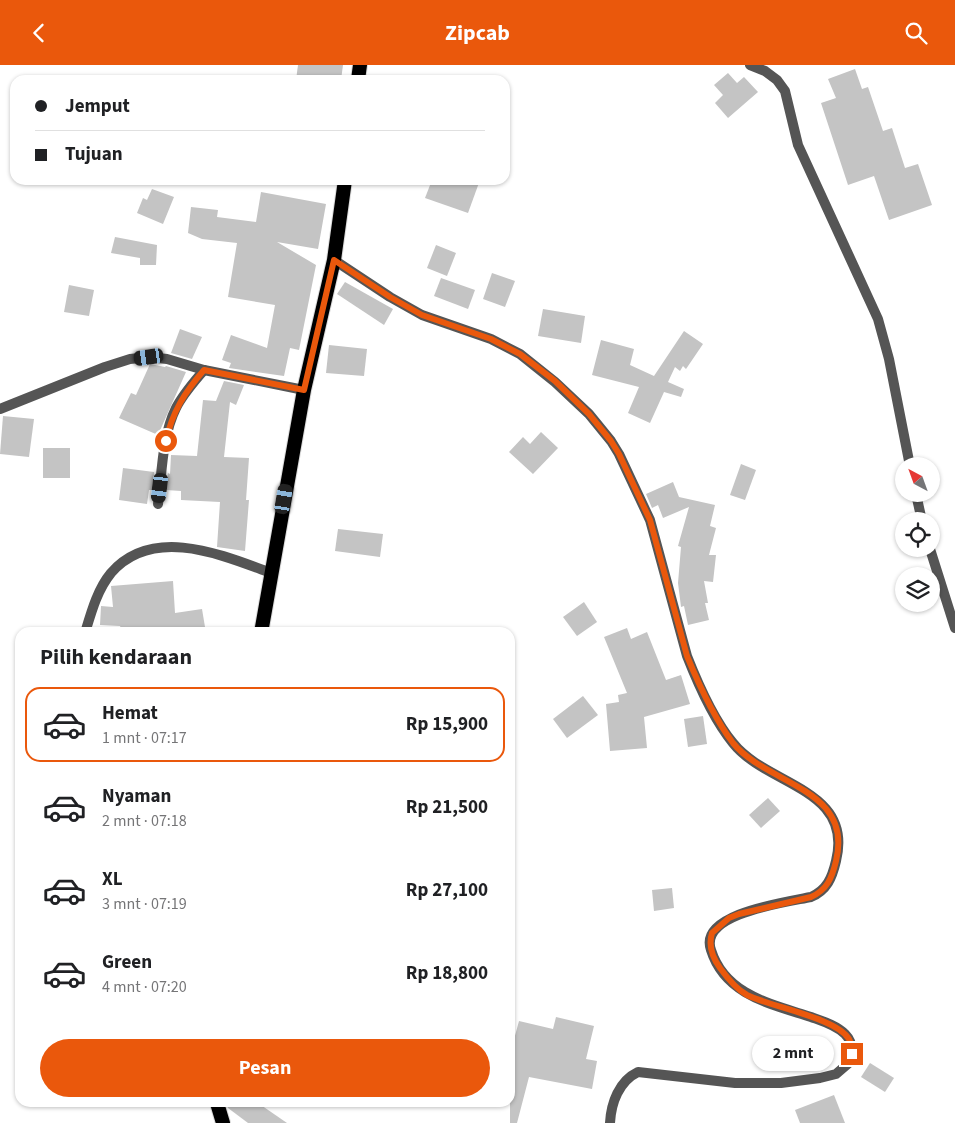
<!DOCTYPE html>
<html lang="id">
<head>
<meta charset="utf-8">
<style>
	body { margin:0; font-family:"Source Sans 3",sans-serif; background:#f2f2f2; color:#202124; height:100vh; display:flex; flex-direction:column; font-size:19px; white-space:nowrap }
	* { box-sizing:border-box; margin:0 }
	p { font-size:16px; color:#757577 }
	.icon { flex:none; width:28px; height:28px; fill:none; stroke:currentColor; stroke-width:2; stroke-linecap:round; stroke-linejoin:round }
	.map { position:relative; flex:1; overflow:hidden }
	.panel { position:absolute; left:15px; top:562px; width:500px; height:480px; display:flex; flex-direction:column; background:#fff; border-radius:15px; box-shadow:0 1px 4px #0004 }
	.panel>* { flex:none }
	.hud { position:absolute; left:10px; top:10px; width:500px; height:110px; border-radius:15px; box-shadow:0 1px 4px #0004; display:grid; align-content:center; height:110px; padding:0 25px; background:#fff }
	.needle { width:32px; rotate:319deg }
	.fabs { position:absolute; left:895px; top:392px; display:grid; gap:10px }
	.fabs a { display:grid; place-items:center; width:45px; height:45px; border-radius:50%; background:#fff; box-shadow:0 1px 4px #0004; font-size:25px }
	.end { position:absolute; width:22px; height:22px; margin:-11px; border:6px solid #ea580c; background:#fff; box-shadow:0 0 0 2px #fff }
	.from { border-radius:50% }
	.bubble { position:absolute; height:35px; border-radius:18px; background:#fff; box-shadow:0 1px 4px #0004; font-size:16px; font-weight:700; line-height:35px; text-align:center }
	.car { position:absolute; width:15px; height:30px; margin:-15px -8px; border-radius:6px; box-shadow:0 0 4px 1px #0007; background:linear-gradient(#222 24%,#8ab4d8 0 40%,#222 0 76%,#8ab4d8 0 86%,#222 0) }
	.hud b { display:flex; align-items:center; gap:18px; height:48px; font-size:19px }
	.hud b+b { border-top:1px solid #e0e0e0 }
	.hud i { width:12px; height:12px; background:#202124 }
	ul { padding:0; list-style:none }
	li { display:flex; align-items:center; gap:15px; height:75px; margin:0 10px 8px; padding:0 15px; border:2px solid transparent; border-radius:15px }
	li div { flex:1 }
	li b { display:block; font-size:19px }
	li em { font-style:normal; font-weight:700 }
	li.current { border-color:#ea580c }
	li>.icon { width:45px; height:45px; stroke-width:1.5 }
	h2 { padding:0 25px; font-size:22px; line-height:60px }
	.button { display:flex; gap:10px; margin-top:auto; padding:10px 25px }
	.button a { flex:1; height:58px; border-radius:30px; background:#ea580c; color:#fff; font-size:20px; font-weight:700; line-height:58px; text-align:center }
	header { display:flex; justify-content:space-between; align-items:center; height:65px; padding:0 25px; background:#ea580c; color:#fff; font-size:22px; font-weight:700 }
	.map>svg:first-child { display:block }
	.building { fill:#c4c4c4 }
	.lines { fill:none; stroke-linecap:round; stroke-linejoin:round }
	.trunk-casing { stroke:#dbdbdb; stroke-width:16 }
	.minor { stroke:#555; stroke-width:10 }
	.trunk { stroke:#000; stroke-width:14 }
	.route { stroke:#ea580c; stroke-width:6 }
</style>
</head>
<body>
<header><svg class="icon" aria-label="back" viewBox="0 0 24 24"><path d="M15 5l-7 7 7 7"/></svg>Zipcab<svg class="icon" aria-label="search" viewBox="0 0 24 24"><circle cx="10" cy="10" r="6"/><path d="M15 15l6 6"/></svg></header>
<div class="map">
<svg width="955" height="1058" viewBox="0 0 955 1058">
	<rect width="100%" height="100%" fill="#fff"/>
	<g class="building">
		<path d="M298,0H343L341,15H296Z"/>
		<path d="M855,4L862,24L868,22L883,66L892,63L905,103L918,99L932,140L889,155L874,111L848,120L821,38L836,33L828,14Z"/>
		<path d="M728,8L737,18L744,12L758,27L728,53L715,38L723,30L714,20Z"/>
		<path d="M432,115H480L468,148L425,133Z"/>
		<path d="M152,124L174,132L163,159L137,148L143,133L147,135Z"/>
		<path d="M261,127L326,139L318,184L277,177L316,200L299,285L290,283L284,311L229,303L231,298L222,295L231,270L267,283L275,240L228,232L237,178L202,174L188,168L191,142L218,145L217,152L256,157Z"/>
		<path d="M115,172L157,180L156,200H140V193L111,188Z"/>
		<path d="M436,180L456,188L447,211L427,203Z"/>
		<path d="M492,208L515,216L505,242L483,234Z"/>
		<path d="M441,213L475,225L468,244L434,231Z"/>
		<path d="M345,217L393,244L384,260L337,229Z"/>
		<path d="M69,220L94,225L89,251L64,247Z"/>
		<path d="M543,244L585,251L581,278L538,271Z"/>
		<path d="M180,264L202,272L192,294L171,288Z"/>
		<path d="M684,266L703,279L686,304L683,301L680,306L675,302L668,317L684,324L681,332L664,327L650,358L628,348L639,322L592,310L601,275L634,284L630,300L654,311Z"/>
		<path d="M329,280L367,284L364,311L326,308Z"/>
		<path d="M150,299L165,302L166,301L186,307L158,370L119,353L131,328L136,330Z"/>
		<path d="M224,316L244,320L236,340L230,337L224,392L249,393L246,435H249L245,486L217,482L220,437L181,435V426L166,425L168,408L170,409L171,390L197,391L203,335L216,336Z"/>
		<path d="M3,351L34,354L29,392L0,389Z"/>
		<path d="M541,367L558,383L533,409L509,387L523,372L530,379Z"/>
		<rect x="43" y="383" width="27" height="30"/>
		<path d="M741,399L756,405L745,435L730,430Z"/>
		<path d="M123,403L154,407L153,425H149L147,439L119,435Z"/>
		<path d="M673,417L679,432L715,440L710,461L716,463L709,490H716L713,517L704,516L708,538H705L709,555L688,560L684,541L681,542L678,518L681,482L678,481L689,442L663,453L658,440L652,443L646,429Z"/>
		<path d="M338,464L383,469L380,492L335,486Z"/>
		<path d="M173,516L175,548L202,544L206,568H123L120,561L100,560L101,541L113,542L111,521Z"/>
		<path d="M584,537L597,557L577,571L563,552Z"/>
		<path d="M627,563L631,574L647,567L666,615L681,610L690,639L644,652L647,683L610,686L606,639L619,637L618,630L627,628L604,572Z"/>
		<path d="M583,631L598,650L567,673L553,654Z"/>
		<path d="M703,651L707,679L688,682L684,654Z"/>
		<path d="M768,733L780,746L761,763L749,750Z"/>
		<path d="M672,823L674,843L654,846L652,825Z"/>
		<path d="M556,952L594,961L586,994L597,996L592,1024L529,1012L517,1058H510V989L519,956L553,964Z"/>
		<path d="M870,998L894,1013L885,1027L861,1012Z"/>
		<path d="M834,1030L845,1058H800L795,1045Z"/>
		<path d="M226,1038H258L287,1058H248L228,1043Z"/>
	</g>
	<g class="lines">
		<defs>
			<g id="trunk">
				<path d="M358,15L360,0"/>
				<path d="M261,568L304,325L334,195L345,115"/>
				<path d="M217,1038L223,1058"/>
			</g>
		</defs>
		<use href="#trunk" class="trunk-casing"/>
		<g class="minor">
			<path d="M750,0L765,6L777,15L785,26L798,80L878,254L889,294L910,401"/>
			<path d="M334,195L390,232L422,250L491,274L520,289L555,317L589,349L611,376L619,389L650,455L687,591C698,619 714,655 733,678C767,721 854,723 836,796C832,813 827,825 811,832C788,837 698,848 711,885C725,930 771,939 811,952C822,956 836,960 845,969C853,977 853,987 850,997L836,1009L820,1013L781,1018H735L638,1007C619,1016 611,1038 610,1058"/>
			<path d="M0,344L105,302L130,294L149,292L167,294L204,305L304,325"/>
			<path d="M916,429L922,456"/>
			<path d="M158,439C162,408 162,371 176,343C183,329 194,317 204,305"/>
			<path d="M930,484L955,563"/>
			<path d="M85,568C91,548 97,525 111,508C153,460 222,490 271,508"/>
		</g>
		<use href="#trunk" class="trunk"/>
	</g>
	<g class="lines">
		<path class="route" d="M166,376C172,347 185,327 204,305L304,325L334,195L390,232L422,250L491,274L520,289L555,316L589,349L611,376L619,389L650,455L687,591C699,620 714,653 733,678C767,720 854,723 836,796C832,813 827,825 811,832L739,849L729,853L712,868C708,881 712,892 720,903C728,914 736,924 747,930C771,942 837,953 849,974C852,979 852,984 852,989"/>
	</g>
</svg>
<div class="fabs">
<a><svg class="needle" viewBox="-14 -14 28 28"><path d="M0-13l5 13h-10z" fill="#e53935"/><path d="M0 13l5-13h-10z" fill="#757577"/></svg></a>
<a><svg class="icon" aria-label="locate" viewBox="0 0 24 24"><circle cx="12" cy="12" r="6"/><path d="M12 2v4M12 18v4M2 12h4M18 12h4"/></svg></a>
<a><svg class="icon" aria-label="layers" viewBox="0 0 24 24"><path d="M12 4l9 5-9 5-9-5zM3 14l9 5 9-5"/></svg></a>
</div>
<i class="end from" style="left:166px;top:376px"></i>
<i class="end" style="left:852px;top:989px"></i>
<div class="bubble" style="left:752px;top:971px;width:82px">2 mnt</div>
<i class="car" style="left:149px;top:292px;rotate:262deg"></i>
<i class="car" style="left:160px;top:423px;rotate:187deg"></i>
<i class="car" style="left:284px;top:434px;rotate:10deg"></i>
<div class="hud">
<b><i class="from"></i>Jemput</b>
<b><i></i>Tujuan</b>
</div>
<section class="panel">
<h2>Pilih kendaraan</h2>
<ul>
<li class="current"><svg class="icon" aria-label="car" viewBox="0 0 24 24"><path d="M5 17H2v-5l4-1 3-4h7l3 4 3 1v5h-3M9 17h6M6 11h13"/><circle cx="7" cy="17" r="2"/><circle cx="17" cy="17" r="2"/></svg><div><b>Hemat</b><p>1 mnt · 07:17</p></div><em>Rp 15,900</em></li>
<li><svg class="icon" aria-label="car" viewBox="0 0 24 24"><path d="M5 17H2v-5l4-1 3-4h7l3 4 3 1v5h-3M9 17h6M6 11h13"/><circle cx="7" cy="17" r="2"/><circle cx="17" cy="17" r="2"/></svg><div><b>Nyaman</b><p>2 mnt · 07:18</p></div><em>Rp 21,500</em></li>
<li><svg class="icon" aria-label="car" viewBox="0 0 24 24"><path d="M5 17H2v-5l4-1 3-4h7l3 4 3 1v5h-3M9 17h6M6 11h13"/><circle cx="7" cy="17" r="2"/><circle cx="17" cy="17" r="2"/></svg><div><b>XL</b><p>3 mnt · 07:19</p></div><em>Rp 27,100</em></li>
<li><svg class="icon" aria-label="car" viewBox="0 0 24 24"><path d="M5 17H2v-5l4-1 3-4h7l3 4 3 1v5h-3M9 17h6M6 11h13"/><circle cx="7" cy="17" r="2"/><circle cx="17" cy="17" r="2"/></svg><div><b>Green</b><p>4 mnt · 07:20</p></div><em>Rp 18,800</em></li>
</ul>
<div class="button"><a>Pesan</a></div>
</section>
</div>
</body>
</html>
